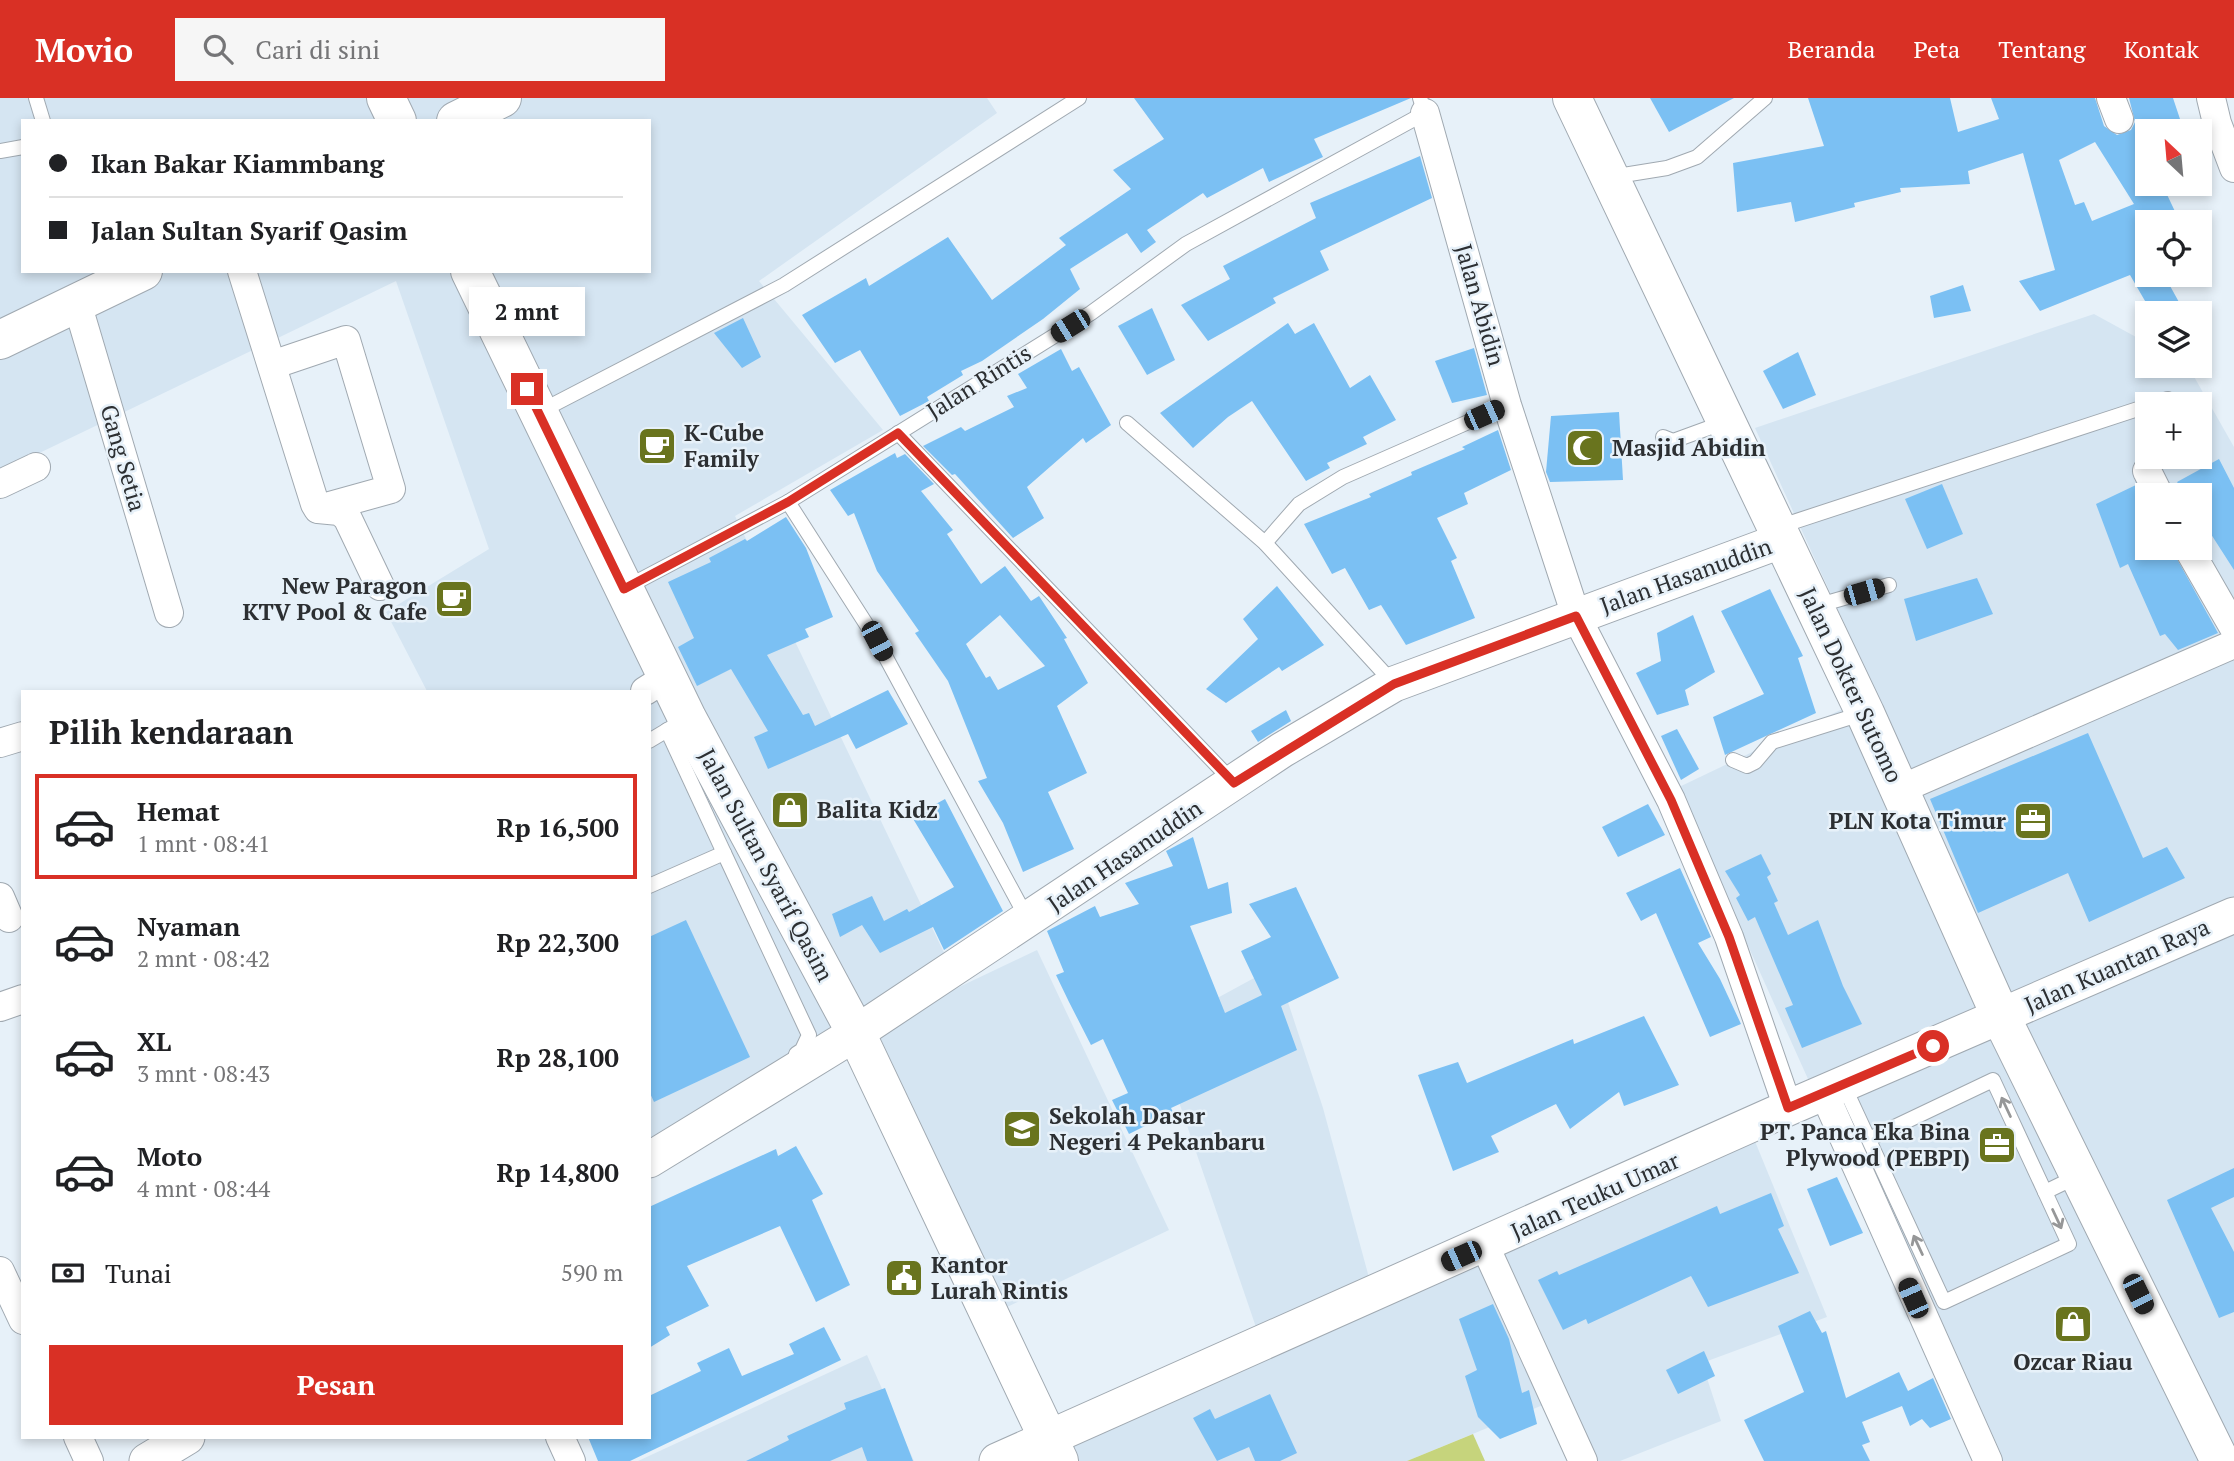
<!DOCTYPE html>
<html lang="id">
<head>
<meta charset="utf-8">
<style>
	body { margin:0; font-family:"PT Serif",serif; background:#f6f6f6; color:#202124; height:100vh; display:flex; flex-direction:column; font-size:26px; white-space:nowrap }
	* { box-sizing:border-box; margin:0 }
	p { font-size:23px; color:#757577 }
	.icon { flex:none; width:38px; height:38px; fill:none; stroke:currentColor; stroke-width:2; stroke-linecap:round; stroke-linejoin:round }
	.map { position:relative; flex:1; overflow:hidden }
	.drawer { position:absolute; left:21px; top:592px; width:630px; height:749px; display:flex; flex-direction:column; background:#fff; border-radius:0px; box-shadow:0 4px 10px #0003 }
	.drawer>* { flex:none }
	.banner { position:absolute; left:21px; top:21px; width:630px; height:154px; border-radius:0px; box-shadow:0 4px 10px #0003; display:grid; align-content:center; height:154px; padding:0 28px; background:#fff }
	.needle { width:46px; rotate:334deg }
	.controls { position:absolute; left:2135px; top:21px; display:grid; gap:14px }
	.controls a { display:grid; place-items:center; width:77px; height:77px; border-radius:0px; background:#fff; box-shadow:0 4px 10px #0003; font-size:35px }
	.end { position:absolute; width:32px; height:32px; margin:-16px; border:9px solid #d93025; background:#fff; box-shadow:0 0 0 4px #fff }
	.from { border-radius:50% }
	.bubble { position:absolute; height:49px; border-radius:0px; background:#fff; box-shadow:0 4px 10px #0003; font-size:23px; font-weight:800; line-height:49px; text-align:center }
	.car { position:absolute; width:21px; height:42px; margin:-21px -10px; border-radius:9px; box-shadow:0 0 5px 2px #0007; background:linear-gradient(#222 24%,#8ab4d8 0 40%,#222 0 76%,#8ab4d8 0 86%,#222 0) }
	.banner b { display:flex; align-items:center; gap:24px; height:66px; font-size:26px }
	.banner b+b { border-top:2px solid #e0e0e0 }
	.banner i { width:18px; height:18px; background:#202124 }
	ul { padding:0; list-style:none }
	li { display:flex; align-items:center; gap:21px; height:105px; margin:0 14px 10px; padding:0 14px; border:4px solid transparent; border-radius:0px }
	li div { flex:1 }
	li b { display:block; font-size:26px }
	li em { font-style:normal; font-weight:800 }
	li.on { border-color:#d93025 }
	li>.icon { width:63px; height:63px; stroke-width:1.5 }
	h2 { padding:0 28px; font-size:32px; line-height:84px }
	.pay { display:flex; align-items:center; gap:18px; height:77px; padding:0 28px; font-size:26px }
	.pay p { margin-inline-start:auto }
	.button { display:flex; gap:14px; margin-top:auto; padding:14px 28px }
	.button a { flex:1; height:80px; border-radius:0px; background:#d93025; color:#fff; font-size:28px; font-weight:800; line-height:80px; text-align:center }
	header { display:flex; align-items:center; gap:42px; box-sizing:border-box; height:98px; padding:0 35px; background:#d93025; color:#fff }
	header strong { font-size:33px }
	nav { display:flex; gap:38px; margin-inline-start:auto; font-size:24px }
	.search { width:490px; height:63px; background:#f6f6f6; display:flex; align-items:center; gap:18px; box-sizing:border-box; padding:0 24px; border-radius:0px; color:#757577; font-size:26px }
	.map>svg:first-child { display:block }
	.built { fill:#d5e5f2; fill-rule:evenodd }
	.green { fill:#c6d47c }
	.building { fill:#7bc0f3; fill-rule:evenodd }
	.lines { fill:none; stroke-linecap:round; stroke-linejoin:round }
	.service-casing { stroke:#a0a9b1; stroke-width:16 }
	.minor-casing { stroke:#a0a9b1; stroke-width:30 }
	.tertiary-casing { stroke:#a0a9b1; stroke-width:37 }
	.secondary-casing { stroke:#a0a9b1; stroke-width:40 }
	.service { stroke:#fff; stroke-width:14 }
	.minor { stroke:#fff; stroke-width:28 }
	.tertiary { stroke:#fff; stroke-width:35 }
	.secondary { stroke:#fff; stroke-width:38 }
	.oneway { stroke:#969798 }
	.route { stroke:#d93025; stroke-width:9 }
	.labels { text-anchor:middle; stroke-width:5; stroke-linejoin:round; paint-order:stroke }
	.street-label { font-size:23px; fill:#2c2f32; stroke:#e7f1f9 }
	.poi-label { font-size:23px; font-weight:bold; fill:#2c2f32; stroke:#e7f1f9; text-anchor:start }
</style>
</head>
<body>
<header>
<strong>Movio</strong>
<div class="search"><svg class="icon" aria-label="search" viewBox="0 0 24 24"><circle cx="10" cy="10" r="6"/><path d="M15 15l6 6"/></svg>Cari di sini</div>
<nav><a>Beranda</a><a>Peta</a><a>Tentang</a><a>Kontak</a></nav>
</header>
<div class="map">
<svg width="2234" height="1363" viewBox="0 0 2234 1363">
	<rect width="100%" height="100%" fill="#e7f1f9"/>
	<g class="built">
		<path d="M0,0H987L997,15L759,183L883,332L735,418L948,863L649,1044V593H427L386,514L489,451L396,183L0,374ZM23,23H649V173H23Z"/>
		<path d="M2094,216L2147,245V268H2188L2234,349V1363H1980L1677,690L1876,595L1755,330ZM2147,306H2200V359H2147ZM2147,397H2200V450H2147Z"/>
		<path d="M1037,852L1169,1132L1007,1209L875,929Z"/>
		<path d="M1276,868L1323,1010L1371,1187L1745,1019L1827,1219L1702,1265L1721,1323L1620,1363H1596L1565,1298L1407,1363H990L1258,1235L1155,934Z"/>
		<path d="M867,1257L914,1363H638Z"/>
	</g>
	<path class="green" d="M1473,1336L1485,1363H1407Z"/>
	<g class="building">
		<path d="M1134,0H1411L1314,41L1323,59L1269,84L1263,70L1207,100L1203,95L1147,132L1156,144L1141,155L1127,135L1120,139L1070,171L1080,191L1043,221L982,263L961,273L963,277L927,299L929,303L900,318L860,252L835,265L802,217L866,180L869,188L948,139L992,202L1066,147L1059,140L1131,91L1113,72L1164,41Z"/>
		<path d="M1650,0H1734L1669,34Z"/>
		<path d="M1808,0H1950L1958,34L1999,21L1991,0H2095L2104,28L2117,37L2131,32L2135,24L2129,0H2173L2184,33H2147V86H2162L2180,124H2147V177H2164L2185,215H2152L2130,177L2040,213L2019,183L2055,172L2023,55L1968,73L1970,86L1900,90L1901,94L1854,105L1855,109L1795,124L1791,104L1737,114L1733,65L1824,48ZM2095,44L2134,106L2092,123L2084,104L2075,107L2059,62Z"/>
		<path d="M1420,58L1432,100L1320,153L1329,172L1273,200L1276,205L1208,243L1181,207L1230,181L1223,168L1316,120L1310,105Z"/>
		<path d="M1963,187L1971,213L1934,220L1930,198Z"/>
		<path d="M1152,210L1175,262L1147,277L1118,228Z"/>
		<path d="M743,220L761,259L742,270L714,235Z"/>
		<path d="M1288,225L1295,236L1314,225L1350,290L1370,277L1396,322L1363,339L1367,346L1327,365L1330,370L1306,383L1252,303L1228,319L1193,350L1160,315Z"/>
		<path d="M1474,250L1487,297L1452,305L1435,263Z"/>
		<path d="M1061,251L1072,273L1079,269L1111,327L1086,345L1083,340L1027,389L1044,420L1013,440L955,376L952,377L923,348L961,329L965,333L1014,309L1007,298L1027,290L1018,276Z"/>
		<path d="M1798,254L1816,297L1783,311L1763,273Z"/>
		<path d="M1619,314L1623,382L1550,384L1546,374L1551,318Z"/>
		<path d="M1498,332L1511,372L1464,395L1468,406L1437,420L1457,460L1451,463L1475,520L1406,547L1381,507L1369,512L1345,470L1332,476L1304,426L1371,399L1369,396L1412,377L1411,374L1465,351L1462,349Z"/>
		<path d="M895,355L897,360L905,356L934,386L921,393L953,432L947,436L981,486L1005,468L1031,503L1039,498L1067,540L1064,541L1088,585L1057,608L1087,675L1048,694L1074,751L1023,774L1003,725L978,683L987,680L948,583L915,535L919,533L877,473L854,415L848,418L830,392ZM1000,517L1045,568L998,592L990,578L986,580L966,546Z"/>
		<path d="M2219,361L2234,390V472L2200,419V397H2186L2177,384Z"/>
		<path d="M1942,386L1963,436L1927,451L1905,401Z"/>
		<path d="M2136,387L2147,408V450H2171L2218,535L2178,552L2165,536L2160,538L2128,466L2120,470L2096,406Z"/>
		<path d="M786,419L806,450L833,519L805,531L809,539L767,557L803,617L809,615L815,628L888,592L908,626L856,651L848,636L768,671L754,639L768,633L731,571L697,588L678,549L694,540L668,484L711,464L709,460L745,441L747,443Z"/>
		<path d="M1977,480L1993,516L1916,543L1904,501Z"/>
		<path d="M1277,488L1324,547L1282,573L1279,569L1226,605L1206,591L1258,541L1243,521Z"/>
		<path d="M1770,491L1803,558L1798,560L1816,615L1725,657L1713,619L1764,596L1721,513Z"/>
		<path d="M1693,517L1715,574L1685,592L1689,607L1657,617L1636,575L1661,563L1657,535Z"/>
		<path d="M1286,612L1291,623L1258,644L1251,633Z"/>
		<path d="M1677,631L1699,671L1681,682L1661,638Z"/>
		<path d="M2088,635L2143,760L2167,749L2185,780L2089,824L2068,775L1978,815L1930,701Z"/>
		<path d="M945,701L1003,813L944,852L933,829L880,855L862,827L840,839L832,816L872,798L884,823L907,811L909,814L954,789L912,719Z"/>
		<path d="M1648,706L1665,737L1618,759L1602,729Z"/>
		<path d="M1193,739L1208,791L1228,784L1232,815L1190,828L1225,915L1262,897L1241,853L1271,839L1249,806L1296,789L1339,880L1281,908L1297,952L1171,1010L1173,1014L1129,1036L1112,1002L1128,995L1103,941L1091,947L1069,904L1056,877L1064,874L1047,833L1095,808L1100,819L1139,806L1125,785L1173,768L1166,753Z"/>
		<path d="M1761,756L1771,776L1767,779L1778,803L1774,805L1788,837L1818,822L1843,888L1862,926L1802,950L1785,910L1793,907L1755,819L1748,823L1736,800L1740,797L1725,773Z"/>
		<path d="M1680,770L1711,839L1698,845L1720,881L1741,926L1710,939L1656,815L1641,823L1626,795Z"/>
		<path d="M686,822L750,959L654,1004L649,993V839Z"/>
		<path d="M1644,918L1679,987L1624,1008L1619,994L1570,1031L1556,1006L1491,1038L1499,1054L1453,1073L1418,977L1458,964L1467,985L1573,941L1574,946Z"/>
		<path d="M796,1048L823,1096L812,1102L850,1187L816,1204L780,1128L687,1168L709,1208L666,1229L670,1237L649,1250V1109L776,1051L778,1058Z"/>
		<path d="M2234,1070V1099L2211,1110L2234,1154V1214L2219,1220L2167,1102Z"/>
		<path d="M1837,1079L1863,1135L1830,1148L1807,1091Z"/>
		<path d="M1771,1095L1784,1128L1778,1131L1799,1175L1708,1209L1691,1178L1588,1226L1586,1221L1563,1232L1538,1182L1557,1173L1559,1177L1717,1108L1720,1116Z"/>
		<path d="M1493,1206L1509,1241L1522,1295L1529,1292L1537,1326L1500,1341L1478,1319L1465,1278L1477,1272L1459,1221Z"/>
		<path d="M1810,1213L1822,1235L1826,1233L1846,1300L1899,1274L1908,1293L1933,1280L1951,1321L1930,1330L1922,1321L1910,1328L1902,1308L1862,1324L1870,1344L1862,1347L1870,1363H1764L1744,1322L1804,1294L1778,1228Z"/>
		<path d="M824,1229L841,1262L630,1363H598L588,1339H649V1298L701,1273L697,1265L729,1250L742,1278L794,1256L789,1246Z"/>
		<path d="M1704,1253L1715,1278L1678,1296L1666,1272Z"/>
		<path d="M885,1290L913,1363H867L862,1349L830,1363H746L789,1342L787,1338L846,1311L844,1305Z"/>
		<path d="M1270,1296L1297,1355L1280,1363H1255L1249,1349L1217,1363L1193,1320L1210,1311L1215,1321Z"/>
	</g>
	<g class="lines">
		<defs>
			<g id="service">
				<path d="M36,0L43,23"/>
				<path d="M0,53L23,49"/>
				<path d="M1611,79L1667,70L1697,59L1765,0"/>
				<path d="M2152,306L2168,301"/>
				<path d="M539,314L784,187L1079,0"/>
				<path d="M1127,325L1265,445L1393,585"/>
				<path d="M898,335L1234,685"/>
				<path d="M1663,339L1673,343L1725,324"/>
				<path d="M788,404L877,543L1028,822"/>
				<path d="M1778,429L2147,308"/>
				<path d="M1265,445L1299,406L1343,379L1507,307"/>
				<path d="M625,490L788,404L1091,215L1186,146L1425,15L1420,0"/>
				<path d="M1816,508L1889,487"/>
				<path d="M667,632L724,755"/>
				<path d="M649,643L674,628"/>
				<path d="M1733,662L1747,668L1755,664L1772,644L1864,615"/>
				<path d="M649,788L724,755L809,937L802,952L796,956"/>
				<path d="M1843,986L1944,1204L2069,1146L2045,1094L2078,1078"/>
				<path d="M1869,1041L1993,982L2045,1094"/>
			</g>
			<g id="minor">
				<path d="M2111,0L2119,21"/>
				<path d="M2211,0L2217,25L2234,70"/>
				<path d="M1425,15L1507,307L1576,518L1671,702L1729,839L1788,1010"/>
				<path d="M242,173L315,406L318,411L339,413L347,419L380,488"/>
				<path d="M77,205L169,515"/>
				<path d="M272,267L346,242L391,391L319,411"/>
				<path d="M2147,373L2159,397"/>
				<path d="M0,386L36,369"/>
				<path d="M2188,450L2234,530"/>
				<path d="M645,593L667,579"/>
				<path d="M0,645L23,638"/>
				<path d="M1901,691L2234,546"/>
				<path d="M0,799L9,820"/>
				<path d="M0,909L23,901"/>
				<path d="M1824,995L1988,1363"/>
				<path d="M1485,1148L1583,1363"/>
				<path d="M0,1173L23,1222"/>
				<path d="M78,1339L89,1363"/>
				<path d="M560,1339L571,1363"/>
			</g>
			<g id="tertiary">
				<path d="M649,1062L856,935L1282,652L1394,586L1783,442"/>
				<path d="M147,1363L187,1339"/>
				<path d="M997,1363L1788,1010L2234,817"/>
			</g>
			<g id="secondary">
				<path d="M386,0L397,23"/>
				<path d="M1572,0L1865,615L2001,919L2220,1363"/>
				<path d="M456,23L502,0"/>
				<path d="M470,173L687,620L856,935L1059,1363"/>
				<path d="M0,242L143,173"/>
			</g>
		</defs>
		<use href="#service" class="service-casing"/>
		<use href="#minor" class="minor-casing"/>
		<use href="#tertiary" class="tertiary-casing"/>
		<use href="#secondary" class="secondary-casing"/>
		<use href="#service" class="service"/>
		<use href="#minor" class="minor"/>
		<use href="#tertiary" class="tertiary"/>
		<use href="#secondary" class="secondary"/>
	</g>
	<defs><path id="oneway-shaft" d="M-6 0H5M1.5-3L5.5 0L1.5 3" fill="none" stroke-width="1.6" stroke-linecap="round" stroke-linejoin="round" transform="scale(1.75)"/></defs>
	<g class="oneway">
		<use href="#oneway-shaft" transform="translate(2006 1009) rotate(-115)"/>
		<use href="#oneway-shaft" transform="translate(2057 1121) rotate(65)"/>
		<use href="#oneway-shaft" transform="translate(1918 1147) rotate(-115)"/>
	</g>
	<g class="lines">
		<path class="route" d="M527,291L624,491L788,404L898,335L1234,685L1394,586L1576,518L1671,702L1729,839L1788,1010L1933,948"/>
	</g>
	<defs>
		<symbol id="cafe-square" viewBox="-11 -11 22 22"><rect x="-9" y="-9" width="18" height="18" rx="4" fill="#69741e" stroke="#e7f1f9"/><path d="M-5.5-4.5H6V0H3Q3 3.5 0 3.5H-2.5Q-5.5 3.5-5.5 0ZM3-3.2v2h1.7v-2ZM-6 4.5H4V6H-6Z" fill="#fff"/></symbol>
		<symbol id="mosque-square" viewBox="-11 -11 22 22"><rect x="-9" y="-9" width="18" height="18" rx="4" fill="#69741e" stroke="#e7f1f9"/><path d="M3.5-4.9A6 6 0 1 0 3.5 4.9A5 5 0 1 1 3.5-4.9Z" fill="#fff"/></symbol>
		<symbol id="shop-square" viewBox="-11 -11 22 22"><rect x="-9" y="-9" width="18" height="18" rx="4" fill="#69741e" stroke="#e7f1f9"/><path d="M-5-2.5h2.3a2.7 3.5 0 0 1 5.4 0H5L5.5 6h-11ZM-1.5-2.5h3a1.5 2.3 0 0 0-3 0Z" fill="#fff"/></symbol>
		<symbol id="office-square" viewBox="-11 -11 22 22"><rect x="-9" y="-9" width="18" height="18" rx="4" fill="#69741e" stroke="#e7f1f9"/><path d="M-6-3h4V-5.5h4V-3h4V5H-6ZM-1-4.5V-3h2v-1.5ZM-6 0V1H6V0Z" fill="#fff"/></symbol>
		<symbol id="school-square" viewBox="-11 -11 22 22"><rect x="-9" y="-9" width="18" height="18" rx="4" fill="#69741e" stroke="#e7f1f9"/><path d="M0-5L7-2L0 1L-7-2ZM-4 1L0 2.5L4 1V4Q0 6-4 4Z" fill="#fff"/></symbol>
		<symbol id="civic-square" viewBox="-11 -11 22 22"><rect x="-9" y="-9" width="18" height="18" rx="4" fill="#69741e" stroke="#e7f1f9"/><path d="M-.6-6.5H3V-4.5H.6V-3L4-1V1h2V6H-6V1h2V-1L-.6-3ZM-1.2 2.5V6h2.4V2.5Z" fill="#fff"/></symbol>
	</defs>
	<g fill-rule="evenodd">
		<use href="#cafe-square" x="635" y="326" width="44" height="44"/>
		<use href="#mosque-square" x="1563" y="328" width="44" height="44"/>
		<use href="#cafe-square" x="432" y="479" width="44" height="44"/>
		<use href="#shop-square" x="768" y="690" width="44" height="44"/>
		<use href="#office-square" x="2011" y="701" width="44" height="44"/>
		<use href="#school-square" x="1000" y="1009" width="44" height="44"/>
		<use href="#office-square" x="1975" y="1025" width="44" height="44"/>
		<use href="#civic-square" x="882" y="1158" width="44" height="44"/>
		<use href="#shop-square" x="2051" y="1204" width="44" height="44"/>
	</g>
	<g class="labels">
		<g class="street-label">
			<text transform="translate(1480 207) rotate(74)" y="8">Jalan Abidin</text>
			<text transform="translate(979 284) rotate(-32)" y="8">Jalan Rintis</text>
			<text transform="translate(123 360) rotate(74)" y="8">Gang Setia</text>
			<text transform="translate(1686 478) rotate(-20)" y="8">Jalan Hasanuddin</text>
			<text transform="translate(1851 587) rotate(65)" y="8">Jalan Dokter Sutomo</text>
			<text transform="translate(1125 758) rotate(-34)" y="8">Jalan Hasanuddin</text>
			<text transform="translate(766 767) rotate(62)" y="8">Jalan Sultan Syarif Qasim</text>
			<text transform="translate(2117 868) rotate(-24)" y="8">Jalan Kuantan Raya</text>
			<text transform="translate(1595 1098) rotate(-24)" y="8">Jalan Teuku Umar</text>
		</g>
		<g class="poi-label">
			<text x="684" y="343">K-Cube<tspan x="684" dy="26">Family</tspan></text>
			<text x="1612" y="358">Masjid Abidin</text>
			<text x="427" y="496" text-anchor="end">New Paragon<tspan x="427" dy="26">KTV Pool &amp; Cafe</tspan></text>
			<text x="817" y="720">Balita Kidz</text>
			<text x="2006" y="731" text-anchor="end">PLN Kota Timur</text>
			<text x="1049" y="1026">Sekolah Dasar<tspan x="1049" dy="26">Negeri 4 Pekanbaru</tspan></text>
			<text x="1970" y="1042" text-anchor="end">PT. Panca Eka Bina<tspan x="1970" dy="26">Plywood (PEBPI)</tspan></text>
			<text x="931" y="1175">Kantor<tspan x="931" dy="26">Lurah Rintis</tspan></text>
			<text x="2073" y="1272" text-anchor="middle">Ozcar Riau</text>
		</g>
	</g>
</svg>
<div class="controls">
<a><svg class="needle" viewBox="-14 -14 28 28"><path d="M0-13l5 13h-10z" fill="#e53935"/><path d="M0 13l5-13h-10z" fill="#757577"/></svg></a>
<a><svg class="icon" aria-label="locate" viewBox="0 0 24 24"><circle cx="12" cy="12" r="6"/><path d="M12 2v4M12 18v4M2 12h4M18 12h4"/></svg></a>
<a><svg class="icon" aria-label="layers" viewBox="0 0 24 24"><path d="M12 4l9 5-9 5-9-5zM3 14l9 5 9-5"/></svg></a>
<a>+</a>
<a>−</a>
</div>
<i class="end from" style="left:1933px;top:948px"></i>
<i class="end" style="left:527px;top:291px"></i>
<div class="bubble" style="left:469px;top:189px;width:116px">2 mnt</div>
<i class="car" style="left:1070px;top:228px;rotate:238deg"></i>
<i class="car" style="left:1484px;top:317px;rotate:66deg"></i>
<i class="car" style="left:1864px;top:494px;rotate:74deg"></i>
<i class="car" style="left:877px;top:543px;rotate:152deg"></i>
<i class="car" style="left:1461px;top:1158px;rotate:246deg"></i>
<i class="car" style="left:2138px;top:1196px;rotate:154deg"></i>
<i class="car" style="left:1913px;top:1200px;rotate:336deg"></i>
<div class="banner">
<b><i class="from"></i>Ikan Bakar Kiammbang</b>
<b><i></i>Jalan Sultan Syarif Qasim</b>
</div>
<section class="drawer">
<h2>Pilih kendaraan</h2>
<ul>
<li class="on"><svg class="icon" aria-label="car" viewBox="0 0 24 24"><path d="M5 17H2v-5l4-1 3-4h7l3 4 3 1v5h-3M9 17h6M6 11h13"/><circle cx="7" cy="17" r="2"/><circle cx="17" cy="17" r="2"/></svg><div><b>Hemat</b><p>1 mnt · 08:41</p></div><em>Rp 16,500</em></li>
<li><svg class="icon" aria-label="car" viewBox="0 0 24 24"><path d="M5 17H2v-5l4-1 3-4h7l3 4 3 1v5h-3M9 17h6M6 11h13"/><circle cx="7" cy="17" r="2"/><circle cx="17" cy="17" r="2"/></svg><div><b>Nyaman</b><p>2 mnt · 08:42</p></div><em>Rp 22,300</em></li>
<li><svg class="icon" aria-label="car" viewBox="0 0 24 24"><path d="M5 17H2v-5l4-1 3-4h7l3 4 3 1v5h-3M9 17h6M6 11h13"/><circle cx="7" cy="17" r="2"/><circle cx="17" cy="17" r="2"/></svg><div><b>XL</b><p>3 mnt · 08:43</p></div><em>Rp 28,100</em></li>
<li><svg class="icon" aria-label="car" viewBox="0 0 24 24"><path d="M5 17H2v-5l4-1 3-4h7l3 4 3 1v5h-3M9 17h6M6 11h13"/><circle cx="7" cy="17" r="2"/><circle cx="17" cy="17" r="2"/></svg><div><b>Moto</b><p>4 mnt · 08:44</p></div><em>Rp 14,800</em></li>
</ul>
<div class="pay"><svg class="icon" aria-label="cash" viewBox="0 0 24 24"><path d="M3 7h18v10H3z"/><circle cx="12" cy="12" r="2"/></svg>Tunai<p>590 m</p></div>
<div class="button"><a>Pesan</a></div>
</section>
</div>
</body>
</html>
